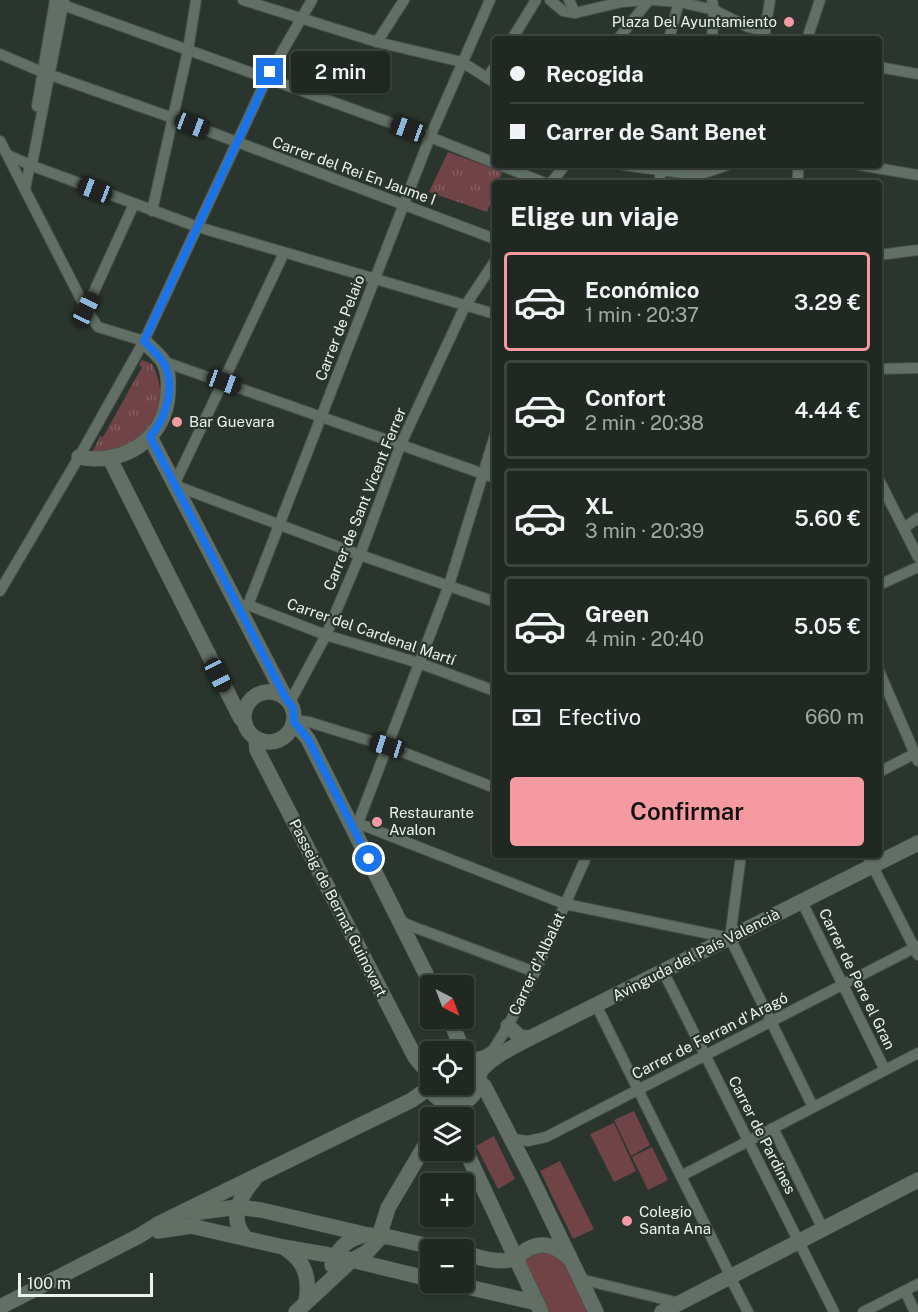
<!DOCTYPE html>
<html lang="es">
<head>
<meta charset="utf-8">
<style>
	body { margin:0; font-family:"Public Sans",sans-serif; background:#2d342f; color:#f1f3f6; height:100vh; display:flex; flex-direction:column; font-size:22px; white-space:nowrap }
	* { box-sizing:border-box; margin:0 }
	p { font-size:20px; color:#a2a6a5 }
	.icon { flex:none; width:33px; height:33px; fill:none; stroke:currentColor; stroke-width:2; stroke-linecap:round; stroke-linejoin:round }
	.map { position:relative; flex:1; overflow:hidden }
	.side { position:absolute; left:492px; top:180px; width:390px; height:678px; display:flex; flex-direction:column; background:#202822; border-radius:6px; box-shadow:0 2px 4px #0004,0 0 0 2px #3d4440 }
	.side>* { flex:none }
	.hud { position:absolute; left:492px; top:36px; width:390px; height:132px; border-radius:6px; box-shadow:0 2px 4px #0004,0 0 0 2px #3d4440; display:grid; align-content:center; height:132px; padding:0 18px; background:#202822 }
	.needle { width:39px; rotate:138deg }
	.tools { position:absolute; left:420px; top:975px; display:grid; gap:12px }
	.tools a { display:grid; place-items:center; width:54px; height:54px; border-radius:6px; background:#202822; box-shadow:0 2px 4px #0004,0 0 0 2px #3d4440; font-size:30px }
	.scale { position:absolute; left:18px; bottom:15px; width:135px; box-sizing:border-box; padding-left:6px; border:3px solid #ebf3ed; border-top:0; font-size:16px; line-height:21px; white-space:nowrap; color:#ebf3ed; -webkit-text-stroke:4px #2a362d; paint-order:stroke }
	.end { position:absolute; width:27px; height:27px; margin:-14px; border:8px solid #1a73e8; background:#fff; box-shadow:0 0 0 3px #fff }
	.from { border-radius:50% }
	.bubble { position:absolute; height:42px; border-radius:6px; background:#202822; box-shadow:0 2px 4px #0004,0 0 0 2px #3d4440; font-size:20px; font-weight:600; line-height:42px; text-align:center }
	.car { position:absolute; width:18px; height:36px; margin:-18px -9px; border-radius:8px; box-shadow:0 0 4px 2px #0007; background:linear-gradient(#222 24%,#8ab4d8 0 40%,#222 0 76%,#8ab4d8 0 86%,#222 0) }
	.hud b { display:flex; align-items:center; gap:21px; height:57px; font-size:22px }
	.hud b+b { border-top:2px solid #3d4440 }
	.hud i { width:15px; height:15px; background:#f1f3f6 }
	ul { padding:0; list-style:none }
	li { display:flex; align-items:center; gap:18px; height:99px; margin:0 12px 9px; padding:0 6px; border:3px solid #3d4440; border-radius:6px }
	li div { flex:1 }
	li b { display:block; font-size:22px }
	li em { font-style:normal; font-weight:600 }
	li.current { border-color:#f49aa0 }
	li>.icon { width:54px; height:54px; stroke-width:1.5 }
	h2 { padding:0 18px; font-size:27px; line-height:72px }
	.pay { display:flex; align-items:center; gap:15px; height:66px; padding:0 18px; font-size:22px }
	.pay p { margin-inline-start:auto }
	.action { display:flex; gap:12px; margin-top:auto; padding:12px 18px }
	.action a { flex:1; height:69px; border-radius:6px; background:#f49aa0; color:#111; font-size:24px; font-weight:600; line-height:69px; text-align:center }
	.map>svg:first-child { display:block }
	.park { fill:url(#park-tufts) }
	.garden { fill:#704346 }
	.lines { fill:none; stroke-linecap:round; stroke-linejoin:round }
	.street-casing { stroke:#475149; stroke-width:12 }
	.secondary-casing { stroke:#475149; stroke-width:16 }
	.street { stroke:#626f64; stroke-width:10 }
	.secondary { stroke:#626f64; stroke-width:15 }
	.route { stroke:#1a73e8; stroke-width:8 }
	.poi-dot { fill:#f49aa0; stroke:#2a362d; stroke-width:2 }
	.labels { text-anchor:middle; stroke-width:4.5; stroke-linejoin:round; paint-order:stroke }
	.poi-label { font-size:15px; fill:#ebf3ed; stroke:#2a362d; text-anchor:start }
	.street-label { font-size:15px; fill:#ebf3ed; stroke:#2a362d }
</style>
</head>
<body>
<div class="map">
<svg width="918" height="1312" viewBox="0 0 918 1312">
	<defs>
		<pattern id="park-tufts" width="24" height="20" patternUnits="userSpaceOnUse" patternTransform="scale(1.5)"><rect width="24" height="20" fill="#704346"/><path d="M3 7l-1-3M5 7V3M7 7l1-3M15 17l-1-3M17 17v-4M19 17l1-3" fill="none" stroke="#855f61"/></pattern>
	</defs>
	<rect width="100%" height="100%" fill="#2a362d"/>
	<g class="park">
		<path d="M448,152L502,172L498,183H495V191L487,212L429,192Z"/>
		<path d="M142,360L152,364C177,410 142,453 93,451L100,436L103,437L142,367L139,365Z"/>
	</g>
	<g class="garden">
		<path d="M634,1111L650,1145L631,1156L614,1120Z"/>
		<path d="M614,1123L636,1171L614,1182L590,1134Z"/>
		<path d="M494,1136L515,1179L498,1189L476,1146Z"/>
		<path d="M652,1147L668,1180L648,1190L632,1157Z"/>
		<path d="M560,1161L594,1229L573,1239L540,1171Z"/>
		<path d="M545,1249L563,1261L589,1312H546L525,1262L526,1258Z"/>
	</g>
	<g class="lines">
		<defs>
			<g id="street">
				<path d="M243,0L377,42L462,62L495,83"/>
				<path d="M550,0L563,11L575,13L622,2L647,0"/>
				<path d="M569,0L575,13"/>
				<path d="M652,0L679,2L714,10L748,27L765,31"/>
				<path d="M63,5L430,137L495,163"/>
				<path d="M765,31L770,0"/>
				<path d="M512,39L536,0"/>
				<path d="M618,39L649,0"/>
				<path d="M669,39L679,2"/>
				<path d="M712,39L714,10L712,0"/>
				<path d="M807,39L820,0"/>
				<path d="M377,42L404,0"/>
				<path d="M0,54L42,72L173,118L495,239"/>
				<path d="M879,67L918,74"/>
				<path d="M487,78L495,66"/>
				<path d="M37,106L55,0"/>
				<path d="M0,141L86,309L98,327L144,341"/>
				<path d="M8,155L30,165L198,227L495,314"/>
				<path d="M500,165L545,183"/>
				<path d="M623,165L698,175L728,165"/>
				<path d="M859,165L918,175"/>
				<path d="M551,183L565,165"/>
				<path d="M659,183L661,171"/>
				<path d="M696,183L699,165"/>
				<path d="M797,183L799,165"/>
				<path d="M25,189L30,165L33,159L64,0"/>
				<path d="M152,211L188,50L196,0"/>
				<path d="M284,253L174,485L360,555L495,602"/>
				<path d="M879,255L918,250"/>
				<path d="M86,309L134,204"/>
				<path d="M162,361L495,478"/>
				<path d="M879,369L918,368"/>
				<path d="M879,480L918,557"/>
				<path d="M904,528L918,518"/>
				<path d="M879,585L918,567"/>
				<path d="M0,591L79,457L144,341L267,78L312,0"/>
				<path d="M248,605L430,137L490,0"/>
				<path d="M241,606L248,605L326,635L419,663L495,691"/>
				<path d="M879,671L918,761"/>
				<path d="M290,702L326,635L360,555L400,446L465,306L495,261"/>
				<path d="M295,720L309,722L387,746L495,788"/>
				<path d="M879,772L918,752"/>
				<path d="M352,821L565,904L730,938"/>
				<path d="M358,823L449,585L495,435"/>
				<path d="M867,855L918,955"/>
				<path d="M802,902L885,1070"/>
				<path d="M399,920L411,926L535,972"/>
				<path d="M730,938L813,1107"/>
				<path d="M730,938L741,855"/>
				<path d="M663,971L834,1312"/>
				<path d="M596,1005L731,1277"/>
				<path d="M471,1059L485,1055L493,1050L508,1026L535,972L587,855"/>
				<path d="M773,1128L823,1229"/>
				<path d="M512,1139L528,1141L546,1137L918,946"/>
				<path d="M681,1176L918,1053"/>
				<path d="M580,1279L680,1303"/>
				<path d="M733,1283L748,1312"/>
				<path d="M905,1291L915,1312"/>
				<path d="M863,1312L918,1284"/>
			</g>
			<g id="secondary">
				<path d="M150,437L285,697"/>
				<path d="M79,457C122,466 166,440 168,393C169,383 168,370 163,361C158,354 149,347 144,341"/>
				<path d="M110,459L240,717L244,722"/>
				<circle cx="269" cy="717" r="25"/>
				<path d="M294,722L308,739L432,986"/>
				<path d="M256,739L257,750L415,1057L428,1073"/>
				<path d="M449,1018L465,1055"/>
				<path d="M508,1026L520,1037L530,1038"/>
				<path d="M479,1073C492,1056 512,1048 530,1038L918,843"/>
				<path d="M428,1079C429,1087 432,1094 439,1099C469,1120 498,1072 464,1054"/>
				<path d="M479,1082L484,1086L530,1175L596,1312"/>
				<path d="M457,1104L465,1118L464,1141"/>
				<path d="M437,1118L439,1112L449,1104"/>
				<path d="M464,1147L541,1312"/>
				<path d="M193,1213L238,1207L261,1210L368,1235L389,1237L446,1250"/>
				<path d="M158,1231L191,1226L283,1247L335,1256L430,1279"/>
				<path d="M246,1238C228,1220 240,1196 254,1180"/>
				<path d="M286,1249C306,1262 310,1279 306,1302"/>
				<path d="M464,1253C478,1257 495,1263 510,1260C516,1259 517,1257 522,1253C538,1240 554,1244 568,1257"/>
				<path d="M332,1265C338,1248 347,1239 365,1235"/>
				<path d="M446,1282L537,1303"/>
				<path d="M0,1307L139,1236L158,1224L412,1100L429,1088"/>
				<path d="M296,1312L352,1260L367,1252L378,1240L388,1208L430,1137"/>
				<path d="M662,1312L918,1180"/>
			</g>
		</defs>
		<use href="#street" class="street-casing"/>
		<use href="#secondary" class="secondary-casing"/>
		<use href="#street" class="street"/>
		<use href="#secondary" class="secondary"/>
	</g>
	<g class="lines">
		<path class="route" d="M270,72L144,341C149,347 158,354 163,362C177,385 166,418 150,437L285,697L293,708L294,722L308,739L369,859"/>
	</g>
	<g class="poi-dot">
		<circle cx="789" cy="22" r="6"/>
		<circle cx="177" cy="422" r="6"/>
		<circle cx="377" cy="822" r="6"/>
		<circle cx="627" cy="1221" r="6"/>
	</g>
	<g class="labels">
		<g class="poi-label">
			<text x="777" y="27" text-anchor="end">Plaza Del Ayuntamiento</text>
			<text x="189" y="427">Bar Guevara</text>
			<text x="389" y="818">Restaurante<tspan x="389" dy="17">Avalon</tspan></text>
			<text x="639" y="1217">Colegio<tspan x="639" dy="17">Santa Ana</tspan></text>
		</g>
		<g class="street-label">
			<text transform="translate(354 171) rotate(20)" y="5">Carrer del Rei En Jaume I</text>
			<text transform="translate(340 328) rotate(-69)" y="5">Carrer de Pelaio</text>
			<text transform="translate(365 499) rotate(-68)" y="5">Carrer de Sant Vicent Ferrer</text>
			<text transform="translate(371 632) rotate(19)" y="5">Carrer del Cardenal Martí</text>
			<text transform="translate(338 908) rotate(63)" y="5">Passeig de Bernat Guinovart</text>
			<text transform="translate(696 955) rotate(-27)" y="5">Avinguda del País Valencià</text>
			<text transform="translate(537 964) rotate(-65)" y="5">Carrer d'Albalat</text>
			<text transform="translate(857 979) rotate(64)" y="5">Carrer de Pere el Gran</text>
			<text transform="translate(710 1036) rotate(-27)" y="5">Carrer de Ferran d'Aragó</text>
			<text transform="translate(762 1135) rotate(63)" y="5">Carrer de Pardines</text>
		</g>
	</g>
</svg>
<div class="tools">
<a><svg class="needle" viewBox="-14 -14 28 28"><path d="M0-13l5 13h-10z" fill="#e53935"/><path d="M0 13l5-13h-10z" fill="#a2a6a5"/></svg></a>
<a><svg class="icon" aria-label="locate" viewBox="0 0 24 24"><circle cx="12" cy="12" r="6"/><path d="M12 2v4M12 18v4M2 12h4M18 12h4"/></svg></a>
<a><svg class="icon" aria-label="layers" viewBox="0 0 24 24"><path d="M12 4l9 5-9 5-9-5zM3 14l9 5 9-5"/></svg></a>
<a>+</a>
<a>−</a>
</div>
<div class="scale">100 m</div>
<i class="end from" style="left:369px;top:859px"></i>
<i class="end" style="left:270px;top:72px"></i>
<div class="bubble" style="left:291px;top:51px;width:99px">2 min</div>
<i class="car" style="left:192px;top:125px;rotate:111deg"></i>
<i class="car" style="left:408px;top:129px;rotate:290deg"></i>
<i class="car" style="left:95px;top:190px;rotate:291deg"></i>
<i class="car" style="left:86px;top:309px;rotate:25deg"></i>
<i class="car" style="left:224px;top:382px;rotate:110deg"></i>
<i class="car" style="left:218px;top:675px;rotate:153deg"></i>
<i class="car" style="left:387px;top:746px;rotate:287deg"></i>
<div class="hud">
<b><i class="from"></i>Recogida</b>
<b><i></i>Carrer de Sant Benet</b>
</div>
<section class="side">
<h2>Elige un viaje</h2>
<ul>
<li class="current"><svg class="icon" aria-label="car" viewBox="0 0 24 24"><path d="M5 17H2v-5l4-1 3-4h7l3 4 3 1v5h-3M9 17h6M6 11h13"/><circle cx="7" cy="17" r="2"/><circle cx="17" cy="17" r="2"/></svg><div><b>Económico</b><p>1 min · 20:37</p></div><em>3.29 €</em></li>
<li><svg class="icon" aria-label="car" viewBox="0 0 24 24"><path d="M5 17H2v-5l4-1 3-4h7l3 4 3 1v5h-3M9 17h6M6 11h13"/><circle cx="7" cy="17" r="2"/><circle cx="17" cy="17" r="2"/></svg><div><b>Confort</b><p>2 min · 20:38</p></div><em>4.44 €</em></li>
<li><svg class="icon" aria-label="car" viewBox="0 0 24 24"><path d="M5 17H2v-5l4-1 3-4h7l3 4 3 1v5h-3M9 17h6M6 11h13"/><circle cx="7" cy="17" r="2"/><circle cx="17" cy="17" r="2"/></svg><div><b>XL</b><p>3 min · 20:39</p></div><em>5.60 €</em></li>
<li><svg class="icon" aria-label="car" viewBox="0 0 24 24"><path d="M5 17H2v-5l4-1 3-4h7l3 4 3 1v5h-3M9 17h6M6 11h13"/><circle cx="7" cy="17" r="2"/><circle cx="17" cy="17" r="2"/></svg><div><b>Green</b><p>4 min · 20:40</p></div><em>5.05 €</em></li>
</ul>
<div class="pay"><svg class="icon" aria-label="cash" viewBox="0 0 24 24"><path d="M3 7h18v10H3z"/><circle cx="12" cy="12" r="2"/></svg>Efectivo<p>660 m</p></div>
<div class="action"><a>Confirmar</a></div>
</section>
</div>
</body>
</html>
